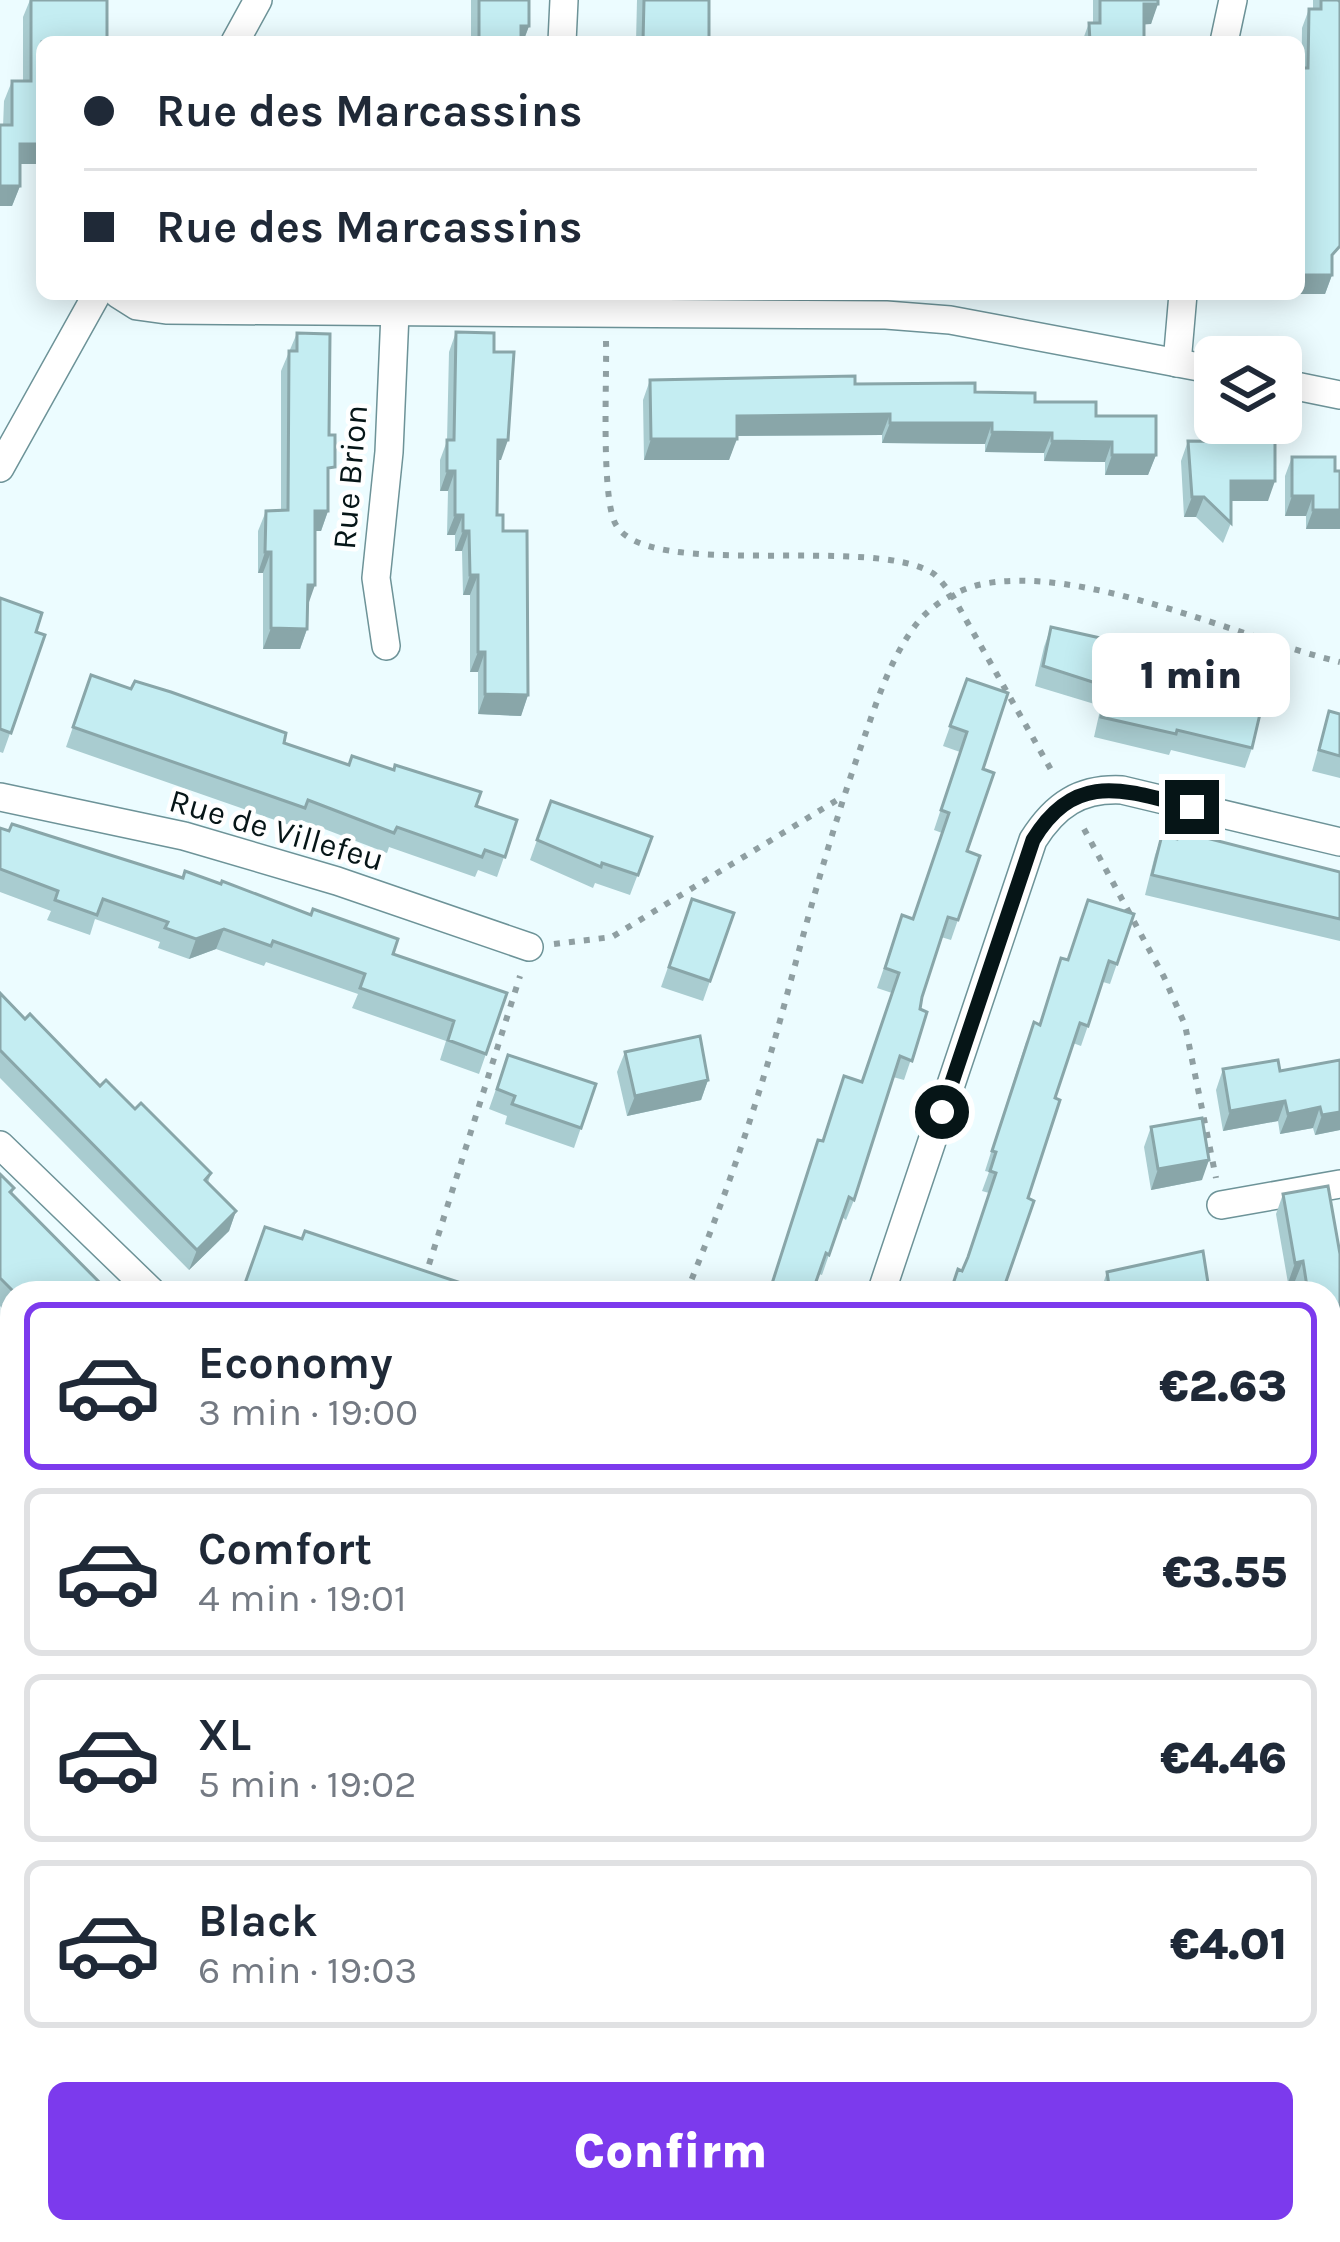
<!DOCTYPE html>
<html lang="en">
<head>
<meta charset="utf-8">
<style>
	body { margin:0; font-family:Karla,sans-serif; background:#f2f2f3; color:#1f2937; height:100vh; display:flex; flex-direction:column; font-size:45px; white-space:nowrap }
	* { box-sizing:border-box; margin:0 }
	p { font-size:39px; color:#747a83 }
	.icon { flex:none; width:66px; height:66px; fill:none; stroke:currentColor; stroke-width:2; stroke-linecap:round; stroke-linejoin:round }
	.map { position:relative; flex:1; overflow:hidden }
	.drawer { position:absolute; left:0px; top:1281px; width:1341px; height:963px; display:flex; flex-direction:column; background:#fff; border-radius:36px 36px 0 0; box-shadow:0 6px 30px #0003 }
	.drawer>* { flex:none }
	.banner { position:absolute; left:36px; top:36px; width:1269px; height:264px; border-radius:18px; box-shadow:0 6px 30px #0003; display:grid; align-content:center; height:264px; padding:0 48px; background:#fff }
	.fabs { position:absolute; left:1194px; top:336px; display:grid; gap:24px }
	.fabs a { display:grid; place-items:center; width:108px; height:108px; border-radius:18px; background:#fff; box-shadow:0 6px 30px #0003; font-size:60px }
	.end { position:absolute; width:54px; height:54px; margin:-27px; border:15px solid #061517; background:#fff; box-shadow:0 0 0 6px #fff }
	.from { border-radius:50% }
	.bubble { position:absolute; height:84px; border-radius:18px; background:#fff; box-shadow:0 6px 30px #0003; font-size:39px; font-weight:800; line-height:84px; text-align:center }
	.banner b { display:flex; align-items:center; gap:42px; height:114px; font-size:45px }
	.banner b+b { border-top:3px solid #e0e1e3 }
	.banner i { width:30px; height:30px; background:#1f2937 }
	ul { padding:21px 0 0; list-style:none }
	li { display:flex; align-items:center; gap:36px; height:168px; margin:0 24px 18px; padding:0 24px; border:6px solid #e0e1e3; border-radius:18px }
	li div { flex:1 }
	li b { display:block; font-size:45px }
	li em { font-style:normal; font-weight:800 }
	li.on { border-color:#7c3aed }
	li>.icon { width:108px; height:108px; stroke-width:1.5 }
	.primary-button { display:flex; gap:24px; margin-top:auto; padding:24px 48px }
	.primary-button a { flex:1; height:138px; border-radius:18px; background:#7c3aed; color:#fff; font-size:48px; font-weight:800; line-height:138px; text-align:center }
	.map>svg:first-child { display:block }
	.green { fill:#fcb0b4 }
	.lines { fill:none; stroke-linecap:round; stroke-linejoin:round }
	.street-casing { stroke:#6d9398; stroke-width:30 }
	.secondary-casing { stroke:#6d9398; stroke-width:42 }
	.path { stroke:#8f9fa2; stroke-width:6; stroke-dasharray:6 9; stroke-linecap:butt }
	.street { stroke:#fff; stroke-width:27 }
	.secondary { stroke:#fff; stroke-width:39 }
	.wall { fill:#a9ccd0 }
	.shaded-wall { fill:#89a6a9 }
	.building { fill:#c4edf2; stroke:#89a6a9; stroke-width:3 }
	.route { stroke:#061517; stroke-width:15 }
	.labels { text-anchor:middle; stroke-width:9; stroke-linejoin:round; paint-order:stroke }
	.street-label { font-size:33px; fill:#061517; stroke:#fff }
</style>
</head>
<body>
<div class="map">
<svg width="1340" height="2242" viewBox="0 0 1340 2242">
	<rect width="100%" height="100%" fill="#ecfcff"/>
	<path class="green" d="M12,2157V2232H723L741,2242H0V2161Z"/>
	<g class="lines">
		<defs>
			<g id="street">
				<path d="M235,42L258,0"/>
				<path d="M562,42L564,0"/>
				<path d="M1224,42L1233,0"/>
				<path d="M118,294L137,306L166,310L886,315L950,320L1215,370"/>
				<path d="M1177,363L1183,294"/>
				<path d="M1281,383L1340,395"/>
				<path d="M0,468L97,294"/>
				<path d="M386,646L376,578L389,452L395,313"/>
				<path d="M0,797L184,836L337,881L529,947"/>
				<path d="M0,1145L153,1293"/>
				<path d="M1221,1205L1340,1184"/>
				<path d="M881,1293L1033,840C1055,805 1080,788 1122,790L1340,842"/>
				<path d="M1329,1618L1340,1616"/>
				<path d="M1329,2033L1340,2031"/>
				<path d="M1329,2057L1340,2124"/>
				<path d="M1276,2242L1340,2239"/>
			</g>
			<g id="secondary">
				<path d="M0,1732L12,1742"/>
				<path d="M861,2232L877,2242"/>
			</g>
		</defs>
		<use href="#street" class="street-casing"/>
		<use href="#secondary" class="secondary-casing"/>
		<g class="path">
			<path d="M606,341C607,379 601,494 615,523C644,583 872,533 934,574C940,579 946,588 952,595L1054,775"/>
			<path d="M1084,829L1164,977L1185,1025L1216,1178"/>
			<path d="M554,944L612,937L842,797"/>
			<path d="M420,1293L520,976"/>
			<path d="M686,1293C727,1194 761,1094 788,991C811,906 834,822 864,738C877,701 889,663 912,630C927,608 951,592 978,585C1080,562 1239,638 1340,662"/>
		</g>
		<use href="#street" class="street"/>
		<use href="#secondary" class="secondary"/>
	</g>
	<g class="wall">
		<path d="M30,0H107L42,42V164H20V186L12,206H0L4,101L12,81H23V17Z"/>
		<path d="M471,0H529V26L523,42H471Z"/>
		<path d="M637,0H709V42H636Z"/>
		<path d="M1093,0H1158L1151,24H1144V42H1082L1089,23H1093Z"/>
		<path d="M1313,0H1340L1332,275L1325,294H1269H1299L1302,28L1309,9H1313Z"/>
		<path d="M456,332L494,352L501,460H498L497,515L503,531L528,695L521,716L478,714V672H470V595H463L462,551H455V535H447L448,491H440V460L447,441L449,352Z"/>
		<path d="M297,333L328,486V511L321,531H315L307,605V629L300,649H263V573H258V531L266,511L281,510V371Z"/>
		<path d="M650,380L855,384L975,392L1035,402L1096,416L1156,455L1148,475H1105V462L1044,461V453L985,452V444L882,443V435L737,436L729,460H644L643,400Z"/>
		<path d="M1188,441L1268,501H1231V523L1223,543L1196,517H1184L1181,461Z"/>
		<path d="M1292,457L1340,529H1306V516H1285V476Z"/>
		<path d="M0,598L36,632L45,635L3,753L0,752Z"/>
		<path d="M1051,627L1111,674L1252,748L1245,768L1171,750L1169,755L1094,737L1101,706L1035,686L1044,647Z"/>
		<path d="M91,675L284,743L517,820L497,877L478,870L475,877L389,847L387,853L301,820L298,828L66,747Z"/>
		<path d="M967,679L983,769L967,851L980,856L951,940L941,937L922,997L920,1009L927,1012L904,1080L893,1077L854,1200L846,1220L842,1217L822,1275L819,1274L822,1141L861,1082L892,993L877,988L902,915L913,919L942,833L934,830L960,752L943,746Z"/>
		<path d="M1329,711L1340,714V778L1312,771Z"/>
		<path d="M551,801L652,837L630,895L595,883L593,888L530,860Z"/>
		<path d="M0,828L393,954L507,993L479,1074L440,1060L446,1041L352,1008L358,994L266,962L264,966L216,949L189,959L158,948L160,942L95,919L90,935L47,920L51,911L0,892Z"/>
		<path d="M1162,835L1340,872V941L1145,895L1155,855Z"/>
		<path d="M692,899L710,981L703,1001L661,987Z"/>
		<path d="M1134,914L1110,984L1103,982L1081,1046L1073,1043L962,1271L989,1193L982,1191L989,1172L985,1171L1026,1042L1039,1024L1067,960Z"/>
		<path d="M0,993L25,1019L100,1086L135,1109L211,1173L208,1183L236,1211L229,1231L189,1270L0,1078Z"/>
		<path d="M625,1052L708,1080L701,1100L627,1116L617,1072Z"/>
		<path d="M508,1055L596,1084L574,1148L505,1124L507,1116L489,1109Z"/>
		<path d="M1340,1060V1130L1315,1135L1313,1128L1280,1134L1278,1121L1223,1131L1216,1090L1223,1069L1280,1071Z"/>
		<path d="M1151,1127L1202,1180L1151,1190L1144,1147Z"/>
		<path d="M0,1174L14,1188L12,1194L110,1293H12V1330L6,1324L9,1315L0,1306Z"/>
		<path d="M1283,1194L1329,1293H1297L1295,1281L1288,1283L1276,1214Z"/>
		<path d="M265,1227L474,1293H241Z"/>
		<path d="M1107,1272L1208,1283L1204,1293H1100Z"/>
		<path d="M1329,1330L1340,1349V1561L1329,1493Z"/>
		<path d="M12,1782V1896L0,1872V1788Z"/>
	</g>
	<g class="shaded-wall">
		<path d="M1144,4H1158L1151,24L1137,25Z"/>
		<path d="M521,26H529L523,42H515Z"/>
		<path d="M20,144H42V164H12Z"/>
		<path d="M0,186H20L12,206H0Z"/>
		<path d="M1299,275H1332L1325,294H1269H1299Z"/>
		<path d="M890,414L882,435L729,436L737,416Z"/>
		<path d="M890,423H992L985,444L882,443Z"/>
		<path d="M992,432L1052,433L1044,453L985,452Z"/>
		<path d="M651,439H737L729,460H644Z"/>
		<path d="M498,440H508L501,460H491Z"/>
		<path d="M1052,441L1112,442L1105,462L1044,461Z"/>
		<path d="M1112,455H1156L1148,475H1105Z"/>
		<path d="M447,471H455L448,491H440Z"/>
		<path d="M1231,481H1275L1268,501H1223Z"/>
		<path d="M1292,496H1313L1306,516H1285Z"/>
		<path d="M1192,497H1204L1196,517H1184Z"/>
		<path d="M1313,510H1340V529H1306Z"/>
		<path d="M315,511H328L321,531H308Z"/>
		<path d="M455,515H463L455,535H447Z"/>
		<path d="M463,531H469L462,551H455Z"/>
		<path d="M265,552H271L263,573H258Z"/>
		<path d="M470,575H478L470,595H463Z"/>
		<path d="M308,585H315L308,605Z"/>
		<path d="M271,628L307,629L300,649H263Z"/>
		<path d="M478,652H485L478,672H470Z"/>
		<path d="M485,694L528,695L521,716L478,714Z"/>
		<path d="M224,929L216,949L189,959L196,939Z"/>
		<path d="M708,1080L701,1100L627,1116L635,1096Z"/>
		<path d="M1285,1101L1278,1121L1223,1131L1230,1111Z"/>
		<path d="M1320,1107L1313,1128L1280,1134L1288,1114Z"/>
		<path d="M1340,1112V1130L1315,1135L1322,1115Z"/>
		<path d="M1209,1160L1202,1180L1151,1190L1158,1169Z"/>
		<path d="M236,1211L229,1231L189,1270L197,1250Z"/>
		<path d="M1303,1261L1295,1281L1288,1283L1295,1263Z"/>
		<path d="M1208,1283L1204,1293H1193L1196,1285Z"/>
		<path d="M1340,1306V1325L1329,1326V1307Z"/>
		<path d="M12,1582V1598L0,1605V1589Z"/>
	</g>
	<g class="building">
		<path d="M31,0H107V42H42V144H20V186H0V125H12V81H31Z"/>
		<path d="M479,0H529V26H521V42H479Z"/>
		<path d="M644,0H709V42H643Z"/>
		<path d="M1100,0H1158V4H1144V42H1090L1089,23H1100Z"/>
		<path d="M1321,0H1338L1340,2V246L1332,255V275H1299V68H1308L1309,9H1321Z"/>
		<path d="M456,332L494,333V352H514L508,440H498L497,515H503V531H527L528,695L485,694V652H478V575H470L469,531H463V515H455V471H447V440H454Z"/>
		<path d="M297,333L330,334L329,435H335V467L328,468V511H315V585H308L307,629L271,628V552H265L266,511L288,510L289,351H297Z"/>
		<path d="M855,376V384L975,383V392L1035,393V402H1096V416H1156V455H1112V442L1052,441V433L992,432V423H890V414L737,416V439H651L650,380Z"/>
		<path d="M1188,441L1275,442V481H1231V523L1204,497H1192Z"/>
		<path d="M1292,457H1335V471H1340V510H1313V496H1292Z"/>
		<path d="M0,598L42,613L36,632L45,635L11,733L0,729Z"/>
		<path d="M1051,627L1118,642L1111,674L1204,695L1206,687L1263,701L1252,748L1177,730L1176,734L1101,717L1109,680L1108,687L1043,666Z"/>
		<path d="M91,675L131,689L135,681L171,692L286,733L284,743L349,765L352,756L394,770L395,765L481,792L476,806L517,820L505,857L485,850L482,857L397,827L394,833L308,800L305,808L73,727Z"/>
		<path d="M967,679L1008,693L983,769L994,773L967,851L980,856L958,920L948,917L922,997L920,1009L927,1012L912,1061L900,1056L854,1200L849,1197L829,1255L826,1253L812,1293H769L818,1140L823,1141L844,1076L862,1082L899,973L885,968L902,915L913,919L949,813L941,810L967,732L950,726Z"/>
		<path d="M1329,711L1340,714V756L1319,750Z"/>
		<path d="M551,801L652,837L638,875L602,863L601,867L537,840Z"/>
		<path d="M12,824L183,878L185,871L221,884L222,881L311,915L313,909L398,939L393,954L507,993L486,1054L448,1040L454,1021L360,988L365,974L273,941L271,946L224,929L196,939L165,928L168,922L103,899L97,915L55,900L58,891L0,869V828L9,831Z"/>
		<path d="M1179,831L1340,872V919L1152,875L1162,835L1177,839Z"/>
		<path d="M692,899L734,913L710,981L669,967Z"/>
		<path d="M1088,900L1134,914L1117,964L1109,961L1088,1026L1080,1023L1055,1098L1060,1100L1028,1198L1034,1201L1002,1293H950L958,1269L962,1271L968,1257L996,1173L990,1171L996,1152L992,1151L1034,1022L1040,1025L1061,958L1068,960Z"/>
		<path d="M0,993L25,1019L30,1014L100,1086L106,1080L135,1109L141,1103L211,1173L205,1180L236,1211L197,1250L0,1050Z"/>
		<path d="M700,1036L708,1080L635,1096L625,1052Z"/>
		<path d="M508,1055L596,1084L581,1128L512,1104L515,1096L497,1089Z"/>
		<path d="M1278,1060L1280,1071L1340,1060V1112L1322,1115L1320,1107L1288,1114L1285,1101L1230,1111L1223,1069Z"/>
		<path d="M1202,1118L1209,1160L1158,1169L1151,1127Z"/>
		<path d="M0,1174L14,1188L10,1192L110,1293H15L0,1278Z"/>
		<path d="M1328,1186L1340,1254V1306L1329,1307V1293H1308L1303,1261L1295,1263L1283,1194Z"/>
		<path d="M265,1227L302,1239L305,1231L476,1288L474,1293H302L285,1287L283,1293H255L243,1289Z"/>
		<path d="M1203,1251L1208,1283L1196,1285L1197,1293H1110L1107,1272Z"/>
		<path d="M1337,1329L1340,1349V1496L1329,1428V1330Z"/>
		<path d="M12,1525V1582L0,1589V1532Z"/>
		<path d="M12,1782V1863L0,1839V1788Z"/>
		<path d="M1149,2232H1152L1168,2242H1143Z"/>
	</g>
	<g class="lines">
		<path class="route" d="M942,1112L1033,840C1076,769 1126,791 1192,807"/>
	</g>
	<g class="labels">
		<g class="street-label">
			<text transform="translate(349 477) rotate(-85)" y="12">Rue Brion</text>
			<text transform="translate(277 829) rotate(16)" y="12">Rue de Villefeu</text>
		</g>
	</g>
</svg>
<div class="fabs">
<a><svg class="icon" aria-label="layers" viewBox="0 0 24 24"><path d="M12 4l9 5-9 5-9-5zM3 14l9 5 9-5"/></svg></a>
</div>
<i class="end from" style="left:942px;top:1112px"></i>
<i class="end" style="left:1192px;top:807px"></i>
<div class="bubble" style="left:1092px;top:633px;width:198px">1 min</div>
<div class="banner">
<b><i class="from"></i>Rue des Marcassins</b>
<b><i></i>Rue des Marcassins</b>
</div>
<section class="drawer">
<ul>
<li class="on"><svg class="icon" aria-label="car" viewBox="0 0 24 24"><path d="M5 17H2v-5l4-1 3-4h7l3 4 3 1v5h-3M9 17h6M6 11h13"/><circle cx="7" cy="17" r="2"/><circle cx="17" cy="17" r="2"/></svg><div><b>Economy</b><p>3 min · 19:00</p></div><em>€2.63</em></li>
<li><svg class="icon" aria-label="car" viewBox="0 0 24 24"><path d="M5 17H2v-5l4-1 3-4h7l3 4 3 1v5h-3M9 17h6M6 11h13"/><circle cx="7" cy="17" r="2"/><circle cx="17" cy="17" r="2"/></svg><div><b>Comfort</b><p>4 min · 19:01</p></div><em>€3.55</em></li>
<li><svg class="icon" aria-label="car" viewBox="0 0 24 24"><path d="M5 17H2v-5l4-1 3-4h7l3 4 3 1v5h-3M9 17h6M6 11h13"/><circle cx="7" cy="17" r="2"/><circle cx="17" cy="17" r="2"/></svg><div><b>XL</b><p>5 min · 19:02</p></div><em>€4.46</em></li>
<li><svg class="icon" aria-label="car" viewBox="0 0 24 24"><path d="M5 17H2v-5l4-1 3-4h7l3 4 3 1v5h-3M9 17h6M6 11h13"/><circle cx="7" cy="17" r="2"/><circle cx="17" cy="17" r="2"/></svg><div><b>Black</b><p>6 min · 19:03</p></div><em>€4.01</em></li>
</ul>
<div class="primary-button"><a>Confirm</a></div>
</section>
</div>
</body>
</html>
